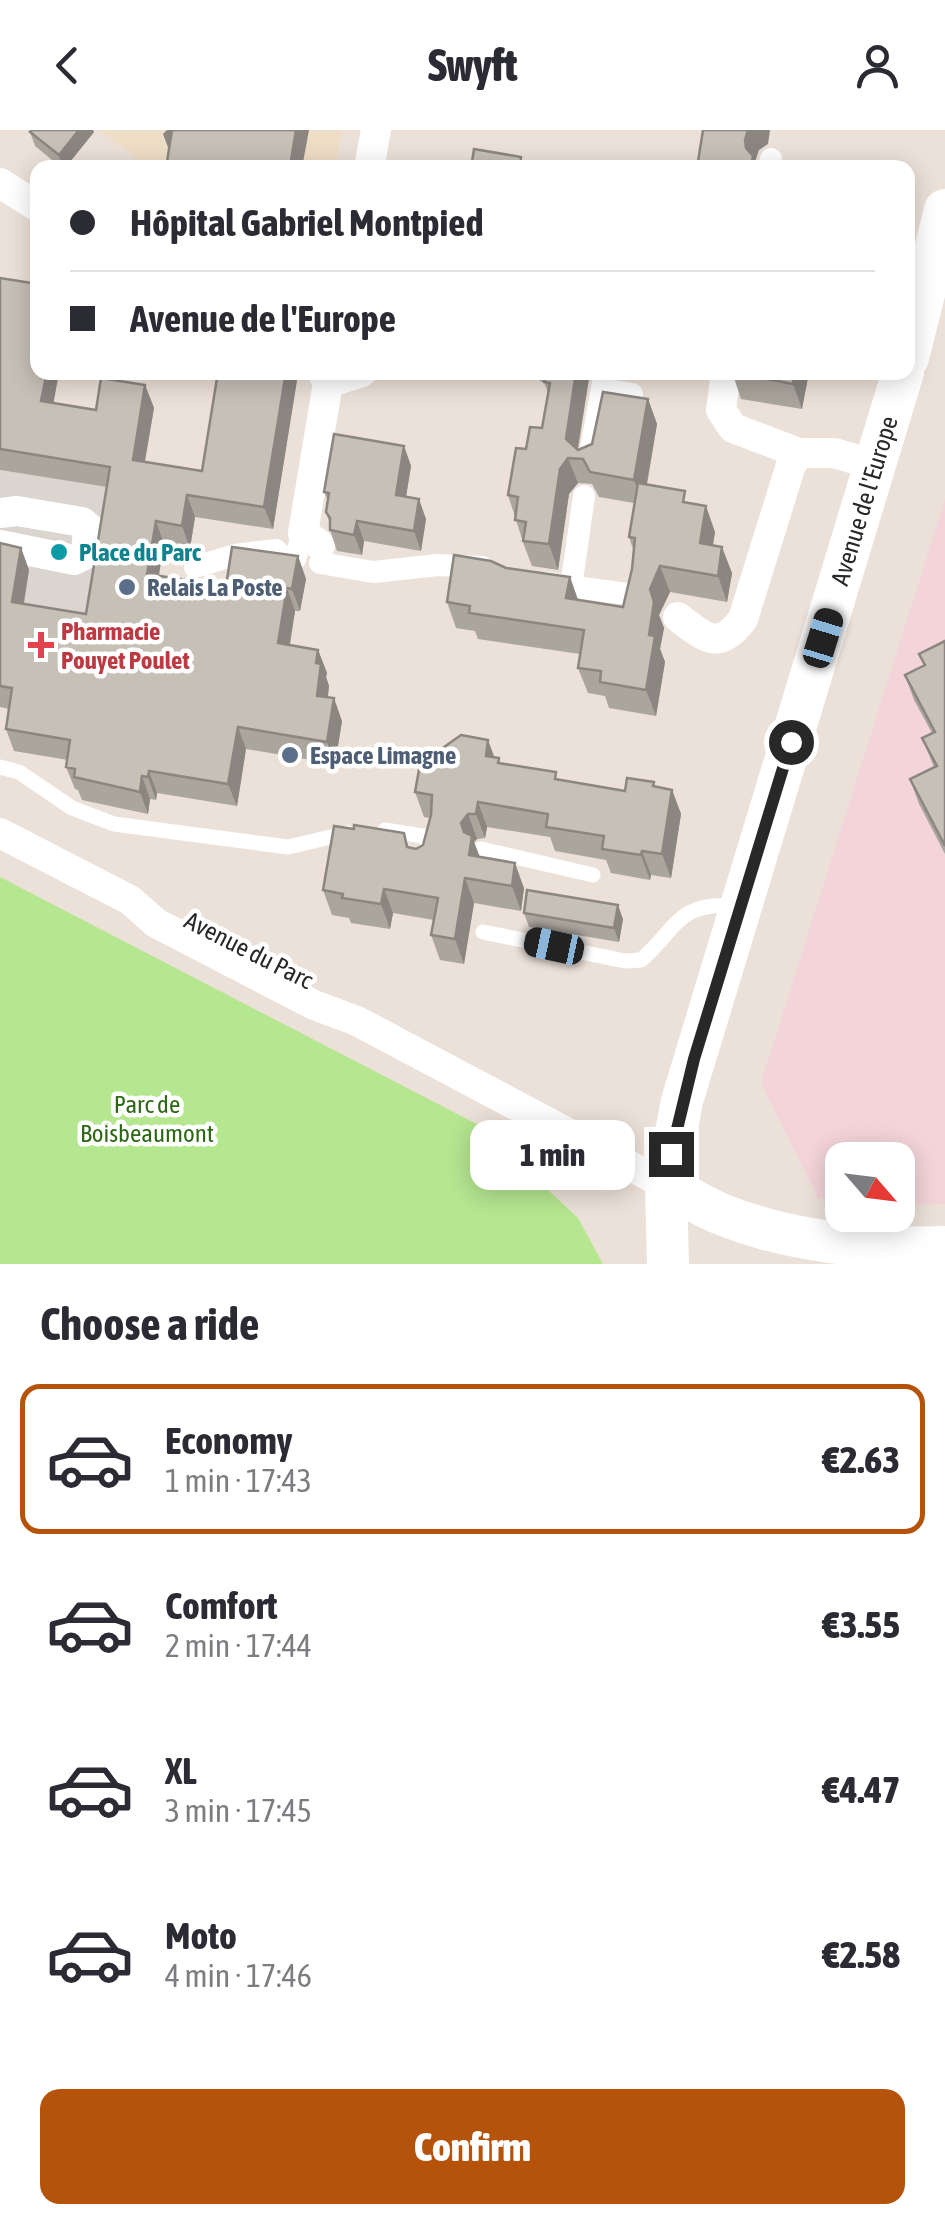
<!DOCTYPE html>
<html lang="en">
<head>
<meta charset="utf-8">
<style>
	body { margin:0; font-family:"Asap Condensed",sans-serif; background:#f2f2f3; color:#2b2b33; height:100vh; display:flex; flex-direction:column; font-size:38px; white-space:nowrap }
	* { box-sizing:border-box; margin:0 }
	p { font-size:32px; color:#7c7c81 }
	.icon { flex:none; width:55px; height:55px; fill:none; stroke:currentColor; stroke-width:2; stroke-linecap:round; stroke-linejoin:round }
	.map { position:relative; height:1134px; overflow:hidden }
	.panel { display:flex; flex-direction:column; background:#fff; flex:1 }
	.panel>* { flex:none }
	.banner { position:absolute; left:30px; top:30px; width:885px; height:220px; border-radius:20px; box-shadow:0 5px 25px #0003; display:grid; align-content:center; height:220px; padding:0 40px; background:#fff }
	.needle { width:65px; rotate:118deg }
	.controls { position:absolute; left:825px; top:1012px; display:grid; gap:20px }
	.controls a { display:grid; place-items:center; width:90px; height:90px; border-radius:20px; background:#fff; box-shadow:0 5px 25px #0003; font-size:50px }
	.end { position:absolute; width:45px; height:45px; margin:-22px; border:12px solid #282828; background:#fff; box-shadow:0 0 0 5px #fff }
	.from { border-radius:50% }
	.bubble { position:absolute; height:70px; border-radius:20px; background:#fff; box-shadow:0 5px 25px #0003; font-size:32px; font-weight:800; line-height:70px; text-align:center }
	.car { position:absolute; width:30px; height:60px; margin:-30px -15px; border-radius:12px; box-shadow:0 0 8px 2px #0007; background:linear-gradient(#222 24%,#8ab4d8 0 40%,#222 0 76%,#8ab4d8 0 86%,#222 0) }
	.banner b { display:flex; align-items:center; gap:35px; height:95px; font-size:38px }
	.banner b+b { border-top:2px solid #e1e1e2 }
	.banner i { width:25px; height:25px; background:#2b2b33 }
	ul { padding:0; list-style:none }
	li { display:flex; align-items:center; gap:30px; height:150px; margin:0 20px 15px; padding:0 20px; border:5px solid transparent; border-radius:20px }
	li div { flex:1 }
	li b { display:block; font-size:38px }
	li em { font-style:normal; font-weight:800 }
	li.active { border-color:#b45309 }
	li>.icon { width:90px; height:90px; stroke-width:1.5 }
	h2 { padding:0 40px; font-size:45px; line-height:120px }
	.primary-button { display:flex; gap:20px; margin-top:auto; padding:20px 40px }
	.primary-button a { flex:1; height:115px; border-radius:20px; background:#b45309; color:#fff; font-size:40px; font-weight:800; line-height:115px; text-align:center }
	header { display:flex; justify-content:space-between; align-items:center; height:130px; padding:0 40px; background:#fff; font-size:45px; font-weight:800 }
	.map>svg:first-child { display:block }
	.education { fill:#efdec6 }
	.medical { fill:#f3d4d8 }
	.park { fill:#b5e690 }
	.plaza { fill:#dbd5cf }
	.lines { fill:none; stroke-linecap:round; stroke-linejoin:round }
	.service { stroke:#fff; stroke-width:15 }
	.pedestrian { stroke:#fff; stroke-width:22 }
	.minor { stroke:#fff; stroke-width:30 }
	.secondary { stroke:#fff; stroke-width:42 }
	.wall { fill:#aaa59d }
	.shaded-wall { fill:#8b8680 }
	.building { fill:#c6c0b7; stroke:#8b8680; stroke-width:2.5 }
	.route { stroke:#282828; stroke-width:12 }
	.culture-dot { fill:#0f9aa8; stroke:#fff; stroke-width:4 }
	.service-dot { fill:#5c6f8a; stroke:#fff; stroke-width:4 }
	.health-dot { fill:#e0444e; stroke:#fff; stroke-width:4 }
	.labels { text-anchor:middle; stroke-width:9; stroke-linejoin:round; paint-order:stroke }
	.street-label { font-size:25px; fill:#282828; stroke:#fff }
	.culture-label { font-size:25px; font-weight:bold; fill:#0d838f; stroke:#fff; text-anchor:start }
	.service-label { font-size:25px; font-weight:bold; fill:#4e5e75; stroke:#fff; text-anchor:start }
	.health-label { font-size:25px; font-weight:bold; fill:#be3a42; stroke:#fff; text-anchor:start }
	.park-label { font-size:25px; fill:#2d6815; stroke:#fff }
</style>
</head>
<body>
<header><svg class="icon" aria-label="back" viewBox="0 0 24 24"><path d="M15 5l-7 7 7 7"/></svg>Swyft<svg class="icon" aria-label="person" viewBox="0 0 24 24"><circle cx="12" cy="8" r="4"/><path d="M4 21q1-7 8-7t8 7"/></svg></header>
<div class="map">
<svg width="945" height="1134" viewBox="0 0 945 1134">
	<rect width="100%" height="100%" fill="#ece1d8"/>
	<path class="education" d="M99,0H342L335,38L138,37L142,32Z"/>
	<path class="medical" d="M945,369V1074L898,1075V1030H842V1070L818,1068L761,953Z"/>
	<path class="park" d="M0,747L546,1030L545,1057L578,1088L603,1134H0Z"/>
	<path class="plaza" d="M0,340L119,359L94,506L20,494L30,435L0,429Z"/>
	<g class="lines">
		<g class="service">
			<path d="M0,637L19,642L72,678L114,694L288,717L348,703"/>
			<path d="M385,700L429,707L426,720"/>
			<path d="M481,719L593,745"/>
			<path d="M483,802L625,831L641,830C678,798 677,771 737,776"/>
		</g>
		<g class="pedestrian">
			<path d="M769,38L771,29"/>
			<path d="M602,259L632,264"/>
			<path d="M589,330L605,242"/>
			<path d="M320,433L373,442L438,435L482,437"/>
			<path d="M195,437L235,425L276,420L285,430L295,429L303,403"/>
			<path d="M546,453L627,464"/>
			<path d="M571,457L584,366"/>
		</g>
		<g class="minor">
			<path d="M369,38L376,0"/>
			<path d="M0,53L38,77"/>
			<path d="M726,242L721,280L733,298L799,323"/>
			<path d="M328,253L362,242"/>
			<path d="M0,383L17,381L82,392L88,397L86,424L74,430L0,415"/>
			<path d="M320,415L303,403L328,253L322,242"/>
			<path d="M678,487C706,509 719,521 743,489L791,335L799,323H834L875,335"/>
			<path d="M0,703L130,770L156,793L314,875L357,891L666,1055"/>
		</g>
		<g class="secondary">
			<path d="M908,228L945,80"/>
			<path d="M666,1055C684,1065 702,1076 721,1084C789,1112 873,1120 945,1117"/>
			<path id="s1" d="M668,1134L666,1055L682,971L903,242"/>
		</g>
	</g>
	<g class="wall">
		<path d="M30,2H94L65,38H62L35,16Z"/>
		<path d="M0,148L38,242H59L53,273L96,280L145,255L154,278L145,332L202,341L218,242H294L297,250L273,399L195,387L190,418L164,414L159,446L226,456L298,426L306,449L300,481H295L290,515L318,520L327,543L326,547L329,556L328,567L342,591L335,634L246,619L237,676L157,663L156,670L150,669L148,684L82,670L78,660L75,659L66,637L68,630L14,621L6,599L9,579L0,577V413L21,418L29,440L24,474L86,484L107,357L0,340Z"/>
		<path d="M537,242H590L578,320L592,314L648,269L657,294L647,355L689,373L715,402L713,415L732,443L727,472L670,462L659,485L664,498L660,519L665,532L656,586L609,578L605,566L588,563L578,538L580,524L478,509L475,501L456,498L447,472L506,438L570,447L578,470L623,477L632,439L634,422L629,407L634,373L599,367L592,354L578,353L569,364L558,440L532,436L524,415L508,365L526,319L542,298L548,262L544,252L540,251Z"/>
		<path d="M732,242H809L802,279L741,269Z"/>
		<path d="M404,316L411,336L406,367L426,389L421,421L364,411L362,425L337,421L330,400V394L326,382L328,371L324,362Z"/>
		<path d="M945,511V724L919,674L910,649L934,637L922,608L932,603L914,570L905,545L924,536L919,524Z"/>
		<path d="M495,628H499L500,633L558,650L625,661L654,652L655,657L672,660L681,684L671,748L651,745L650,750L611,743L606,730L555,721L550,707L487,697L485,708L477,709L474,712L480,727L524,758L521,781L474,773L464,834L440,830L431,805L434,790L393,783L390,799L351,793L349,788L332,785L323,760L354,699L404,703L409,718L416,719L423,715L430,688L424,687L415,662Z"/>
		<path d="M524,783L623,789L619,812L529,797Z"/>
	</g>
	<g class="shaded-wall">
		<path d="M79,0H93L94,2L65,38H63L59,25Z"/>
		<path d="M167,0H177L172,28L163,4Z"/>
		<path d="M296,0H309L302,38H290Z"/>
		<path d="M748,0H770L768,14L759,20L755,32L757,38H751L746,18L745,10Z"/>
		<path d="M47,242H59L50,293L41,271Z"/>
		<path d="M286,242H294L297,250L273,399L264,377Z"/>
		<path d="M576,242H590L576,328L566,309Z"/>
		<path d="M795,242H809L802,279L793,254Z"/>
		<path d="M145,255L154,278L141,352L133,330Z"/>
		<path d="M648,269L657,294L643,375L634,350Z"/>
		<path d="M404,316L411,336L403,385L396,365Z"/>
		<path d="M568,328L578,353L569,364L558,440L549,414L560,339Z"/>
		<path d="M187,365L195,387L190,418L182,396Z"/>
		<path d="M419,369L426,389L421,421L414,401Z"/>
		<path d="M706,376L715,402L709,439L700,413Z"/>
		<path d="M156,391L164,414L155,466L147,444Z"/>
		<path d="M357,391L364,411L362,425L354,405Z"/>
		<path d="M722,417L732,443L727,472L718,446Z"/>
		<path d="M21,418L29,440L20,495L12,472Z"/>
		<path d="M298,426L306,449L300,481L292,459Z"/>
		<path d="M660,436L670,462L659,485L664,498L660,519L665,532L656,586L646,560L650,459Z"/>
		<path d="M570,447L579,473L566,468Z"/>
		<path d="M287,458L295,481L286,536L278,513Z"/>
		<path d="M318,520L327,543L326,547L329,556L325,588L317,566L316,533Z"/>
		<path d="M334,568L342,591L335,634L327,612Z"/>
		<path d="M238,597L246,619L237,676L228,654Z"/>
		<path d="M488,610L497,634L486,626Z"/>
		<path d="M149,641L157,663L156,670L148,647Z"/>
		<path d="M142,646L150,669L148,684L140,662Z"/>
		<path d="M672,660L681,684L671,748L662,724Z"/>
		<path d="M478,672L487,697L485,708L476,684Z"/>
		<path d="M468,684L477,709L474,712L481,731L469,725L461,693Z"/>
		<path d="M642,721L651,745L650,750L641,725Z"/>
		<path d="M515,733L524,758L521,781L512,756Z"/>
		<path d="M465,748L474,773L464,834L455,809Z"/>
		<path d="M384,759L393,783L390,799L381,774Z"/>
		<path d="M618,775L623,789L619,812L614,798Z"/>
	</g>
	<g class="building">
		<path d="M32,0H79L59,25L30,2Z"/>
		<path d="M172,0H296L290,37L293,38H166Z"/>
		<path d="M703,0H748L745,10L746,18L753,26L751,38H697Z"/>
		<path d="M474,19L521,27L520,38H471Z"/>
		<path d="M0,148L38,154V242H47L41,271L96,280L101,248L145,255L133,330L202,341L218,242H286L264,377L187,365L182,396L156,391L147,444L226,456L232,417L298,426L292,459L287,458L278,513L318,520L316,533L321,534L317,566L334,568L327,612L238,597L228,654L149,641L148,647L142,646L140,662L74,647L75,639L66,637L70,610L6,599L12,558L0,556V413L21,418L12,472L86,484L110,337L0,319Z"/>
		<path d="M546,242H576L566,309L578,320L592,314L603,262L648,269L634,350L590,342L583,329L568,328L560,339L549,414L523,411L526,392L515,390L518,367L508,365L516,318L526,319L530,297L542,298L550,253L544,252Z"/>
		<path d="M732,242H795L793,254Z"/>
		<path d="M334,304L404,316L396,365L419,369L414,401L357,391L354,405L330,400V388L326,382L329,363L324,362Z"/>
		<path d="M638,353L685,361L683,372L706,376L700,413L722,417L718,446L660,436L650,459L654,472L649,505L655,506L646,560L600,552L601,541L578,538L584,500L469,483L470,476L447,472L454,425L491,431L506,438L570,447L566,468L623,477L632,439L635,408L629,407Z"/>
		<path d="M945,511V716L910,649L937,636L922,608L935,602L905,545L925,535L919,524Z"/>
		<path d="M461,605L488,610L486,626L499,628L498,633L556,642L555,649L625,661L627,648L654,652L653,656L672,660L662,724L642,721L641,725L602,719L604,706L546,697L548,684L478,672L476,684H468L461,693L464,702L472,706L469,725L515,733L512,756L465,748L455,809L431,805L438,768L384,759L381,774L342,768L343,764L323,760L334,696L354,699V695L404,703L407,717L416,719L423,715L431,685L432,665L415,662L420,634Z"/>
		<path d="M527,760L618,775L614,798L524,783Z"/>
	</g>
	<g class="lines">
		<path class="route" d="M671,1024L694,929L791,612"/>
	</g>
	<circle class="culture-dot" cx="59" cy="422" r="10"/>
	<g class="service-dot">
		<circle cx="127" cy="457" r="10"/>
		<circle cx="290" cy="625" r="10"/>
	</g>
	<path class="health-dot" d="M36 500h10v10h10v10h-10v10h-10v-10h-10v-10h10z"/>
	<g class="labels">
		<g class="street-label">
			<text dy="9" stroke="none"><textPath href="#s1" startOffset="792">Avenue de l'Europe</textPath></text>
			<text transform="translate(249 820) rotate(27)" y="9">Avenue du Parc</text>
		</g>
		<g class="culture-label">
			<text x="79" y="431">Place du Parc</text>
		</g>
		<g class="service-label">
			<text x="147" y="466">Relais La Poste</text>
			<text x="310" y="634">Espace Limagne</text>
		</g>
		<g class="health-label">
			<text x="61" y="510">Pharmacie<tspan x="61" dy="29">Pouyet Poulet</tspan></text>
		</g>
		<g class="park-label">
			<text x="147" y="983">Parc de<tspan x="147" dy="29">Boisbeaumont</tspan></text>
		</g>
	</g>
</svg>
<div class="controls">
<a><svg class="needle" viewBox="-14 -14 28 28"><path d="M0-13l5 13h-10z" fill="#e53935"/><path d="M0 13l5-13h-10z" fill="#7c7c81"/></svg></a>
</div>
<i class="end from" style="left:791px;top:612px"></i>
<i class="end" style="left:671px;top:1024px"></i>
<div class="bubble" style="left:470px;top:990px;width:165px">1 min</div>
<i class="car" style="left:823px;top:508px;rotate:17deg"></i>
<i class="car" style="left:554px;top:816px;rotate:282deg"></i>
<div class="banner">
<b><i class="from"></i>Hôpital Gabriel Montpied</b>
<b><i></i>Avenue de l'Europe</b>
</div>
</div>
<section class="panel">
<h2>Choose a ride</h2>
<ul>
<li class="active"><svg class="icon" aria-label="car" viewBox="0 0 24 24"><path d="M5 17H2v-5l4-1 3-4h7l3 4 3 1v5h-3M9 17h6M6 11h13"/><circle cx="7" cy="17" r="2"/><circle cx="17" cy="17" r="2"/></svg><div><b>Economy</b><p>1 min · 17:43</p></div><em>€2.63</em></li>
<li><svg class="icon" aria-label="car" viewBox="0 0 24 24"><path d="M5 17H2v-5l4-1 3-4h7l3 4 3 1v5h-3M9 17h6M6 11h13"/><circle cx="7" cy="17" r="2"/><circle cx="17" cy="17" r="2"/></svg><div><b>Comfort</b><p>2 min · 17:44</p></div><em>€3.55</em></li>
<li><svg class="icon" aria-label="car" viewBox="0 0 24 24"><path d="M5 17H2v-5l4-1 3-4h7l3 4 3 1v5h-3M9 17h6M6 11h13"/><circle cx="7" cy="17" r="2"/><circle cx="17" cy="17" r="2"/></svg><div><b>XL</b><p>3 min · 17:45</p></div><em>€4.47</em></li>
<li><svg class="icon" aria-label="car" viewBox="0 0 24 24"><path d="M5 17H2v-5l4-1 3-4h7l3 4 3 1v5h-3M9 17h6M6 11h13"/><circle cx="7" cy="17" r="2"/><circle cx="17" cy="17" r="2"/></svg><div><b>Moto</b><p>4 min · 17:46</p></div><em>€2.58</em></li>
</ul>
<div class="primary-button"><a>Confirm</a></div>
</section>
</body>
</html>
